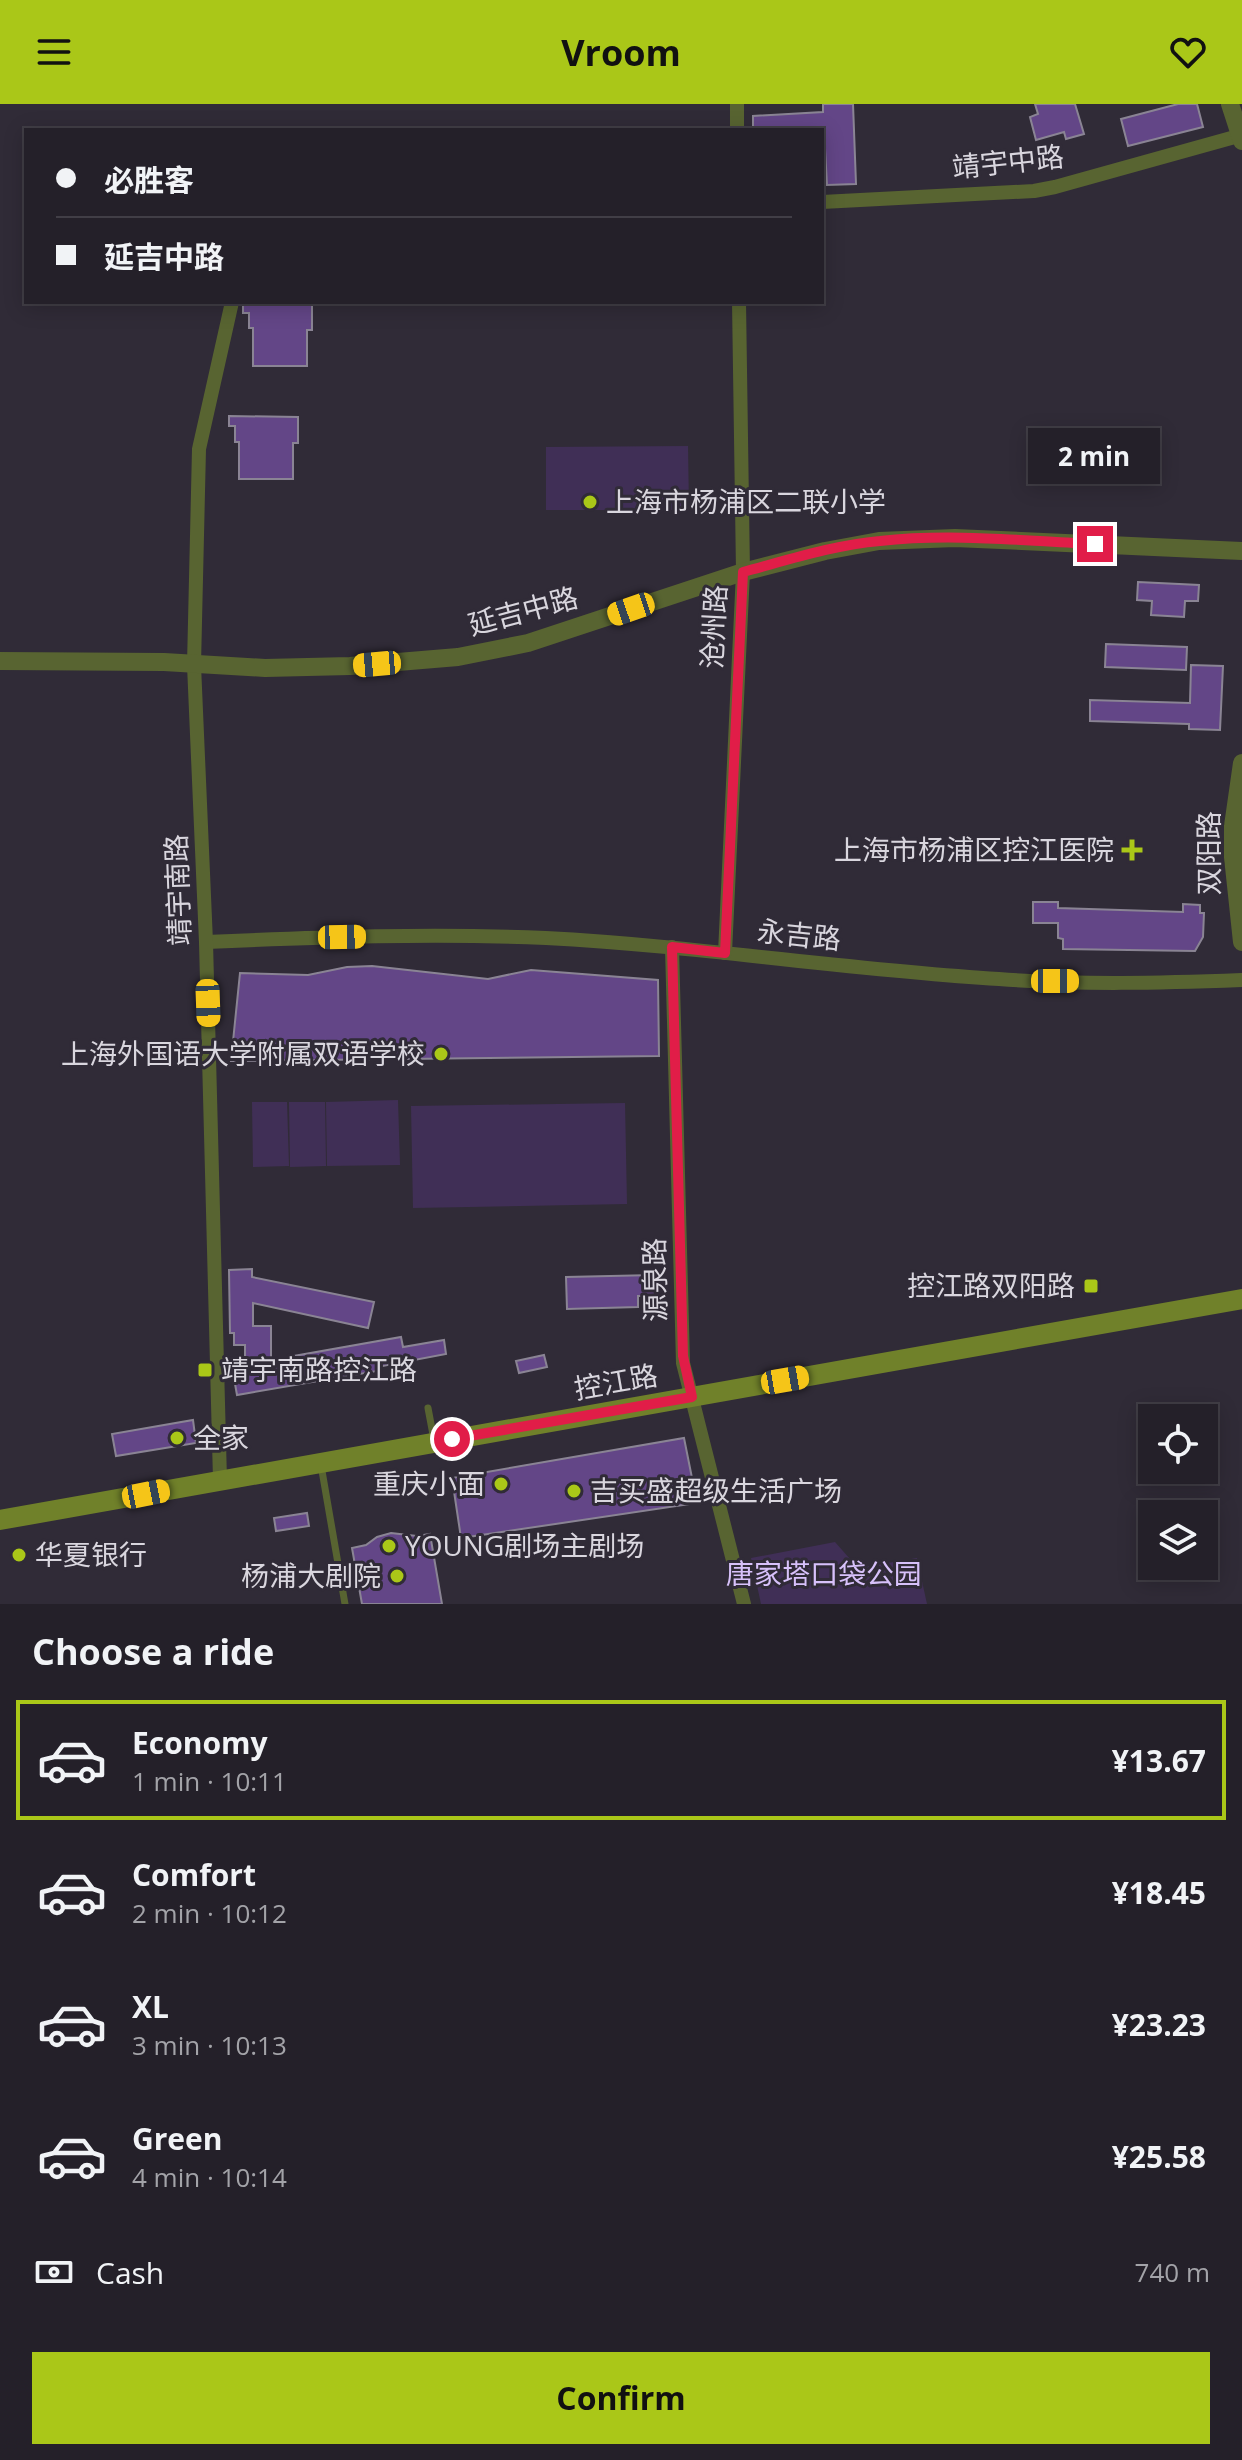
<!DOCTYPE html>
<html lang="en">
<head>
<meta charset="utf-8">
<style>
	body { margin:0; font-family:"Open Sans","Noto Sans SC",sans-serif; background:#302d35; color:#f1f3f6; height:100vh; display:flex; flex-direction:column; font-size:30px; white-space:nowrap }
	* { box-sizing:border-box; margin:0 }
	p { font-size:26px; color:#a3a3a8 }
	.icon { flex:none; width:44px; height:44px; fill:none; stroke:currentColor; stroke-width:2; stroke-linecap:round; stroke-linejoin:round }
	.map { position:relative; height:1500px; overflow:hidden }
	.details { display:flex; flex-direction:column; background:#242029; flex:1 }
	.details>* { flex:none }
	.guide { position:absolute; left:24px; top:24px; width:800px; height:176px; border-radius:0px; box-shadow:0 4px 20px #0003,0 0 0 2px #413e46; display:grid; align-content:center; height:176px; padding:0 32px; background:#242029 }
	.buttons { position:absolute; left:1138px; top:1300px; display:grid; gap:16px }
	.buttons a { display:grid; place-items:center; width:80px; height:80px; border-radius:0px; background:#242029; box-shadow:0 4px 20px #0003,0 0 0 2px #413e46; font-size:40px }
	.end { position:absolute; width:36px; height:36px; margin:-18px; border:10px solid #e11d48; background:#fff; box-shadow:0 0 0 4px #fff }
	.from { border-radius:50% }
	.bubble { position:absolute; height:56px; border-radius:0px; background:#242029; box-shadow:0 4px 20px #0003,0 0 0 2px #413e46; font-size:26px; font-weight:700; line-height:56px; text-align:center }
	.car { position:absolute; width:24px; height:48px; margin:-24px -12px; border-radius:10px; box-shadow:0 0 6px 2px #0007; background:linear-gradient(#f5c518 24%,#345 0 40%,#f5c518 0 76%,#345 0 86%,#f5c518 0) }
	.guide b { display:flex; align-items:center; gap:28px; height:76px; font-size:30px }
	.guide b+b { border-top:2px solid #413e46 }
	.guide i { width:20px; height:20px; background:#f1f3f6 }
	ul { padding:0; list-style:none }
	li { display:flex; align-items:center; gap:24px; height:120px; margin:0 16px 12px; padding:0 16px; border:4px solid transparent; border-radius:0px }
	li div { flex:1 }
	li b { display:block; font-size:30px }
	li em { font-style:normal; font-weight:700 }
	li.selected { border-color:#aac718 }
	li>.icon { width:72px; height:72px; stroke-width:1.5 }
	h2 { padding:0 32px; font-size:36px; line-height:96px }
	.pay { display:flex; align-items:center; gap:20px; height:88px; padding:0 32px; font-size:30px }
	.pay p { margin-inline-start:auto }
	.action { display:flex; gap:16px; margin-top:auto; padding:16px 32px }
	.action a { flex:1; height:92px; border-radius:0px; background:#aac718; color:#111; font-size:32px; font-weight:700; line-height:92px; text-align:center }
	header { display:flex; justify-content:space-between; align-items:center; height:104px; padding:0 32px; background:#aac718; color:#111; font-size:36px; font-weight:700 }
	.map>svg:first-child { display:block }
	.green { fill:#402f56 }
	.building { fill:#634687; stroke:#8a8494; stroke-width:2 }
	.lines { fill:none; stroke-linecap:round; stroke-linejoin:round }
	.service { stroke:#586431; stroke-width:7 }
	.minor { stroke:#586431; stroke-width:14 }
	.tertiary { stroke:#586431; stroke-width:18 }
	.secondary { stroke:#70812a; stroke-width:20 }
	.route { stroke:#e11d48; stroke-width:10 }
	.poi-dot { fill:#aac718; stroke:#302b37; stroke-width:3 }
	.labels { text-anchor:middle; stroke-width:6; stroke-linejoin:round; paint-order:stroke }
	.street-label { font-size:28px; fill:#d9d6de; stroke:#302b37 }
	.poi-label { font-size:28px; fill:#d9d6de; stroke:#302b37; text-anchor:start }
	.park-label { font-size:28px; fill:#d7c1fa; stroke:#302b37 }
</style>
</head>
<body>
<header><svg class="icon" aria-label="menu" viewBox="0 0 24 24"><path d="M4 6h16M4 12h16M4 18h16"/></svg>Vroom<svg class="icon" aria-label="heart" viewBox="0 0 24 24"><path d="M12 20l-8-8c-3-5 5-10 8-4 3-6 11-1 8 4z"/></svg></header>
<div class="map">
<svg width="1242" height="1500" viewBox="0 0 1242 1500">
	<rect width="100%" height="100%" fill="#302b37"/>
	<g class="green">
		<path d="M688,342L689,406H546V343Z"/>
		<path d="M398,996L400,1061L327,1062L326,998Z"/>
		<path d="M252,998H287L289,1062L253,1063Z"/>
		<path d="M289,998H325L326,1062L290,1063Z"/>
		<path d="M625,999L627,1100L413,1104L411,1002Z"/>
		<path d="M835,1438L858,1464L917,1454L927,1500H761L751,1454Z"/>
	</g>
	<g class="building">
		<path d="M823,0H853L856,80L827,81L824,26H753V12L823,8Z"/>
		<path d="M1035,0H1075L1084,30L1066,35L1064,28L1036,36L1030,13L1038,10Z"/>
		<path d="M1178,0H1197L1203,23L1128,42L1121,15Z"/>
		<path d="M243,199H312V226H307V262H253V224H249V209H243Z"/>
		<path d="M229,312L298,313V339H293V375H239V338H235V322H229Z"/>
		<path d="M1138,478L1199,481L1198,497H1185L1184,513L1151,511L1152,497L1137,496Z"/>
		<path d="M1106,540L1187,543L1186,566L1105,563Z"/>
		<path d="M1191,561L1223,562L1220,626L1189,625V620L1090,617V596L1190,599Z"/>
		<path d="M1033,798H1058V804L1183,808V800L1200,801V809H1204L1203,833L1195,847L1063,845V835L1058,834V819H1033Z"/>
		<path d="M372,862L488,875L531,866L658,876L659,952L231,957L240,869L308,871L347,863Z"/>
		<path d="M252,1165V1173L374,1198L368,1224L253,1199V1222H271V1256L401,1233L403,1243L444,1236L446,1250L377,1263V1267L237,1291L232,1263L245,1260V1241H234V1229H230L229,1166Z"/>
		<path d="M654,1171L655,1192H638V1203L567,1205L566,1173Z"/>
		<path d="M544,1251L547,1263L519,1269L516,1257Z"/>
		<path d="M193,1316L196,1339L116,1352L112,1330Z"/>
		<path d="M684,1334L697,1399L461,1434L452,1374Z"/>
		<path d="M307,1409L309,1422L276,1427L274,1414Z"/>
		<path d="M391,1429L417,1432L430,1430L442,1500H362L352,1444L366,1441L377,1433Z"/>
	</g>
	<g class="lines">
		<g class="service">
			<path d="M428,1304L434,1336"/>
			<path d="M321,1361L345,1500"/>
		</g>
		<g class="minor">
			<path d="M737,0V26"/>
			<path d="M822,98L1034,87L1055,83L1242,31"/>
			<path d="M206,838C320,833 433,829 546,834C698,842 848,866 999,875C1080,881 1162,879 1242,876"/>
			<path d="M672,843L683,1259L744,1500"/>
			<path d="M725,849L743,468L739,198"/>
			<path d="M220,1376L206,838L194,561L199,345L232,198"/>
		</g>
		<g class="tertiary">
			<path d="M1230,0L1242,37"/>
			<path d="M0,557L164,558L265,564L350,562L458,553L528,539L743,468L825,447L879,437L955,434L1242,447"/>
			<path d="M1242,659L1233,722V753L1242,838"/>
		</g>
		<path class="secondary" d="M0,1416L1242,1195"/>
	</g>
	<g class="lines">
		<path class="route" d="M452,1335L692,1293L683,1252L672,843L725,849L743,468C788,456 834,441 880,437C951,429 1024,437 1095,440"/>
	</g>
	<g class="poi-dot">
		<circle cx="590" cy="398" r="8"/>
		<path d="M1128 734h8v8h8v8h-8v8h-8v-8h-8v-8h8z"/>
		<circle cx="441" cy="950" r="8"/>
		<rect x="1083" y="1174" width="16" height="16" rx="4"/>
		<rect x="197" y="1258" width="16" height="16" rx="4"/>
		<circle cx="177" cy="1334" r="8"/>
		<circle cx="501" cy="1380" r="8"/>
		<circle cx="574" cy="1387" r="8"/>
		<circle cx="389" cy="1442" r="8"/>
		<circle cx="19" cy="1451" r="8"/>
		<circle cx="397" cy="1472" r="8"/>
	</g>
	<g class="labels">
		<g class="street-label">
			<text transform="translate(1008 58) rotate(-6)" y="10">靖宇中路</text>
			<text transform="translate(523 507) rotate(-15)" y="10">延吉中路</text>
			<text transform="translate(714 523) rotate(-87)" y="10">沧州路</text>
			<text transform="translate(1209 749) rotate(-90)" y="10">双阳路</text>
			<text transform="translate(178 786) rotate(-92)" y="10">靖宇南路</text>
			<text transform="translate(799 831) rotate(6)" y="10">永吉路</text>
			<text transform="translate(655 1176) rotate(-91)" y="10">源泉路</text>
			<text transform="translate(616 1278) rotate(-10)" y="10">控江路</text>
		</g>
		<g class="poi-label">
			<text x="606" y="408">上海市杨浦区二联小学</text>
			<text x="1114" y="756" text-anchor="end">上海市杨浦区控江医院</text>
			<text x="425" y="960" text-anchor="end">上海外国语大学附属双语学校</text>
			<text x="1075" y="1192" text-anchor="end">控江路双阳路</text>
			<text x="221" y="1276">靖宇南路控江路</text>
			<text x="193" y="1344">全家</text>
			<text x="485" y="1390" text-anchor="end">重庆小面</text>
			<text x="590" y="1397">吉买盛超级生活广场</text>
			<text x="405" y="1452">YOUNG剧场主剧场</text>
			<text x="35" y="1461">华夏银行</text>
			<text x="381" y="1482" text-anchor="end">杨浦大剧院</text>
		</g>
		<g class="park-label">
			<text x="824" y="1480">唐家塔口袋公园</text>
		</g>
	</g>
</svg>
<div class="buttons">
<a><svg class="icon" aria-label="locate" viewBox="0 0 24 24"><circle cx="12" cy="12" r="6"/><path d="M12 2v4M12 18v4M2 12h4M18 12h4"/></svg></a>
<a><svg class="icon" aria-label="layers" viewBox="0 0 24 24"><path d="M12 4l9 5-9 5-9-5zM3 14l9 5 9-5"/></svg></a>
</div>
<i class="end from" style="left:452px;top:1335px"></i>
<i class="end" style="left:1095px;top:440px"></i>
<div class="bubble" style="left:1028px;top:324px;width:132px">2 min</div>
<i class="car" style="left:631px;top:505px;rotate:251deg"></i>
<i class="car" style="left:377px;top:560px;rotate:265deg"></i>
<i class="car" style="left:342px;top:833px;rotate:89deg"></i>
<i class="car" style="left:1055px;top:877px;rotate:90deg"></i>
<i class="car" style="left:208px;top:899px;rotate:178deg"></i>
<i class="car" style="left:785px;top:1276px;rotate:80deg"></i>
<i class="car" style="left:146px;top:1390px;rotate:79deg"></i>
<div class="guide">
<b><i class="from"></i>必胜客</b>
<b><i></i>延吉中路</b>
</div>
</div>
<section class="details">
<h2>Choose a ride</h2>
<ul>
<li class="selected"><svg class="icon" aria-label="car" viewBox="0 0 24 24"><path d="M5 17H2v-5l4-1 3-4h7l3 4 3 1v5h-3M9 17h6M6 11h13"/><circle cx="7" cy="17" r="2"/><circle cx="17" cy="17" r="2"/></svg><div><b>Economy</b><p>1 min · 10:11</p></div><em>¥13.67</em></li>
<li><svg class="icon" aria-label="car" viewBox="0 0 24 24"><path d="M5 17H2v-5l4-1 3-4h7l3 4 3 1v5h-3M9 17h6M6 11h13"/><circle cx="7" cy="17" r="2"/><circle cx="17" cy="17" r="2"/></svg><div><b>Comfort</b><p>2 min · 10:12</p></div><em>¥18.45</em></li>
<li><svg class="icon" aria-label="car" viewBox="0 0 24 24"><path d="M5 17H2v-5l4-1 3-4h7l3 4 3 1v5h-3M9 17h6M6 11h13"/><circle cx="7" cy="17" r="2"/><circle cx="17" cy="17" r="2"/></svg><div><b>XL</b><p>3 min · 10:13</p></div><em>¥23.23</em></li>
<li><svg class="icon" aria-label="car" viewBox="0 0 24 24"><path d="M5 17H2v-5l4-1 3-4h7l3 4 3 1v5h-3M9 17h6M6 11h13"/><circle cx="7" cy="17" r="2"/><circle cx="17" cy="17" r="2"/></svg><div><b>Green</b><p>4 min · 10:14</p></div><em>¥25.58</em></li>
</ul>
<div class="pay"><svg class="icon" aria-label="cash" viewBox="0 0 24 24"><path d="M3 7h18v10H3z"/><circle cx="12" cy="12" r="2"/></svg>Cash<p>740 m</p></div>
<div class="action"><a>Confirm</a></div>
</section>
</body>
</html>
